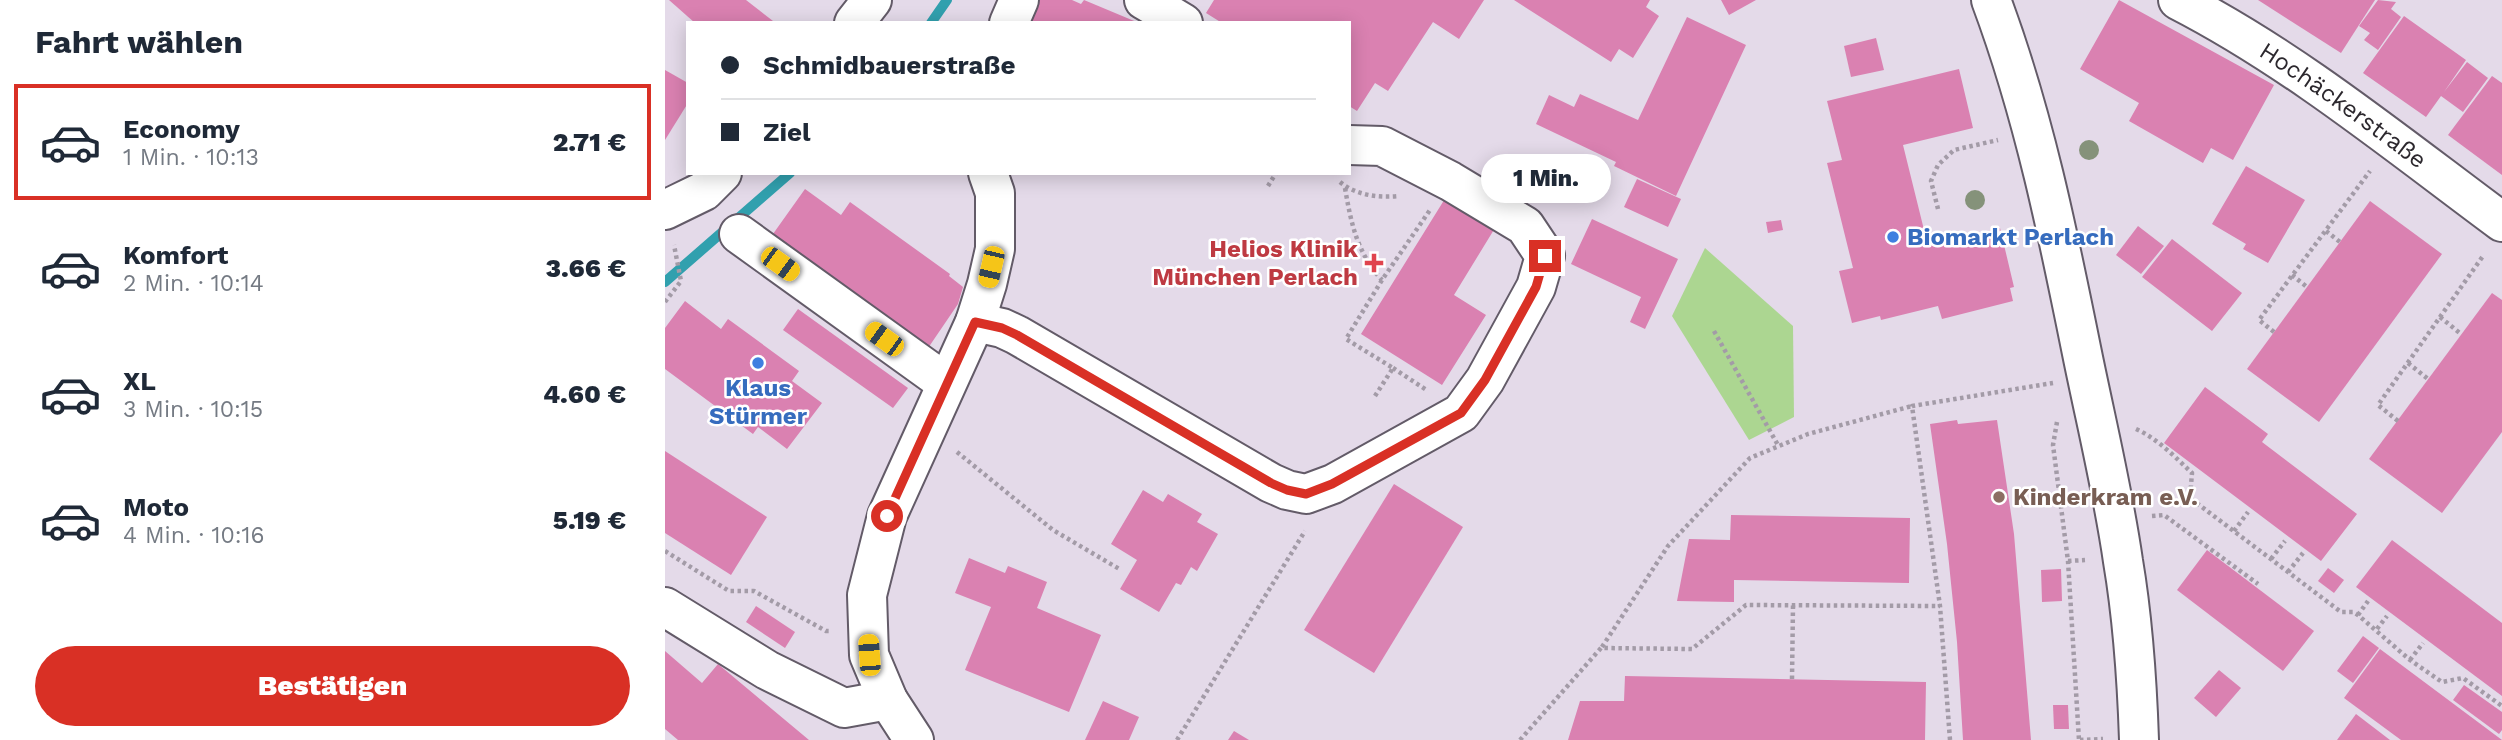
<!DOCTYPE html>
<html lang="de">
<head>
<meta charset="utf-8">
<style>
	body { margin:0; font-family:"Work Sans",sans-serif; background:#f6f6f7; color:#1f2937; height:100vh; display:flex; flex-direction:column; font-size:26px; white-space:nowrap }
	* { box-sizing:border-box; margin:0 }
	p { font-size:23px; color:#747a83 }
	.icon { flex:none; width:38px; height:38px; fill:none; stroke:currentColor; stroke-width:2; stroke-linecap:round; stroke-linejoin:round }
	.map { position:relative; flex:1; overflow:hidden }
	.details { display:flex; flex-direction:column; background:#fff; width:665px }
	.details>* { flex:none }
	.banner { position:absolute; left:21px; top:21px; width:665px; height:154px; border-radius:0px; box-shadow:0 4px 18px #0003; display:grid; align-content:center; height:154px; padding:0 35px; background:#fff }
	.end { position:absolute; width:32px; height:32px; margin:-16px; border:9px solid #d93025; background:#fff; box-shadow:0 0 0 4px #fff }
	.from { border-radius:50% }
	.bubble { position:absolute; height:49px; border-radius:24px; background:#fff; box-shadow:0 4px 18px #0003; font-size:23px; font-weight:800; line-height:49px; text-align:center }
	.car { position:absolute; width:21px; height:42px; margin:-21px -10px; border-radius:9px; box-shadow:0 0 5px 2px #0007; background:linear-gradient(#f5c518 24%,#345 0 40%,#f5c518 0 76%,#345 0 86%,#f5c518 0) }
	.banner b { display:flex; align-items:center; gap:24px; height:66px; font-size:26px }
	.banner b+b { border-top:2px solid #e0e1e3 }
	.banner i { width:18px; height:18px; background:#1f2937 }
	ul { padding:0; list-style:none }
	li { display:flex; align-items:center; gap:21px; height:116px; margin:0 14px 10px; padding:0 21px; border:4px solid transparent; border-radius:0px }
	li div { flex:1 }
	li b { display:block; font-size:26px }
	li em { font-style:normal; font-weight:800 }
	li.current { border-color:#d93025 }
	li>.icon { width:63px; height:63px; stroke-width:1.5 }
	h2 { padding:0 35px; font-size:32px; line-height:84px }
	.button { display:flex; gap:14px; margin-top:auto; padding:14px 35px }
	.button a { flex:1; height:80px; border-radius:42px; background:#d93025; color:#fff; font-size:28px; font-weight:800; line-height:80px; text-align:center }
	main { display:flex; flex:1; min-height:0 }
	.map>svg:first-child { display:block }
	.green { fill:#acd691 }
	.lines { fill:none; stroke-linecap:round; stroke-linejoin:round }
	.stream { stroke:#31a0ae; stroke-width:10 }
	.building { fill:#da81b1 }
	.minor-casing { stroke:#635b68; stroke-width:42 }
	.major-casing { stroke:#635b68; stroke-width:42 }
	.path { stroke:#a39ba7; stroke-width:4.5; stroke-dasharray:3.5 3.5; stroke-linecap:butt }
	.minor { stroke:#fff; stroke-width:38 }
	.major { stroke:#fff; stroke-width:38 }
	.tree { fill:#85927a }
	.route { stroke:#d93025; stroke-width:9 }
	.shop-dot { fill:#3f7fe0; stroke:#fff; stroke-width:2.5 }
	.health-dot { fill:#e0444e; stroke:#fff; stroke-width:2.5 }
	.education-dot { fill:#8d6e63; stroke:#fff; stroke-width:2.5 }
	.labels { text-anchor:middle; stroke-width:5; stroke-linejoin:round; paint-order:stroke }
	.street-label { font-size:24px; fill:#2c282e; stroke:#fff }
	.shop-label { font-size:24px; font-weight:bold; fill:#366cbe; stroke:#fff; text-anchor:start }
	.health-label { font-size:24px; font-weight:bold; fill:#be3a42; stroke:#fff; text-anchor:end }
	.education-label { font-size:24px; font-weight:bold; fill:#785e54; stroke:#fff; text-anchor:start }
</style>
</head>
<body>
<main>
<section class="details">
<h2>Fahrt wählen</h2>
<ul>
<li class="current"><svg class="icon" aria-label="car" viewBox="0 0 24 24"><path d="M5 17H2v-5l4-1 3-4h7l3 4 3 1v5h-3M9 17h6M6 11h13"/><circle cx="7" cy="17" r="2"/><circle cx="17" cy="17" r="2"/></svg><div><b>Economy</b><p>1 Min. · 10:13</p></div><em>2.71 €</em></li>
<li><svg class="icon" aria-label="car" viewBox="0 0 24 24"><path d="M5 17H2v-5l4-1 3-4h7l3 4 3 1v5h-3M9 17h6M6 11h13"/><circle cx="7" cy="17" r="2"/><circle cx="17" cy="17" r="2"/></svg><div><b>Komfort</b><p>2 Min. · 10:14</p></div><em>3.66 €</em></li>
<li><svg class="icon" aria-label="car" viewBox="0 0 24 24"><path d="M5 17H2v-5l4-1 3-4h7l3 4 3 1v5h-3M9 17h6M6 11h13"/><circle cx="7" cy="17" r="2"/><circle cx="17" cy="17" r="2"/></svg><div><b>XL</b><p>3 Min. · 10:15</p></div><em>4.60 €</em></li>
<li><svg class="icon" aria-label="car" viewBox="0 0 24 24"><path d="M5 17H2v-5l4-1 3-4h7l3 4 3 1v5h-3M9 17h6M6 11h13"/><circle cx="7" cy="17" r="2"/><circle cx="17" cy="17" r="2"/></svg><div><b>Moto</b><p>4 Min. · 10:16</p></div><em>5.19 €</em></li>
</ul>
<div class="button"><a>Bestätigen</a></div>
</section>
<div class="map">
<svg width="1837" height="740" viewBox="0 0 1837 740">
	<rect width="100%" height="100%" fill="#e4dae9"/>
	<path class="green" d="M1040,248L1128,326L1129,417L1084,440L1007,316Z"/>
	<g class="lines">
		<g class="stream">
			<path d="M266,23L282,0"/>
			<path d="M0,282L125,173"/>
		</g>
	</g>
	<g class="building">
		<path d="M4,0H81L108,21L106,23H30Z"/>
		<path d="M366,0H407L416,4L419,0L474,23H356Z"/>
		<path d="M549,0H819L794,39L768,22L723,91L710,83L692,111L684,106V23H557L541,13Z"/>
		<path d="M849,0H985L981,7L994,16L968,58L954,49L946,62Z"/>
		<path d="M1056,0H1091L1064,15Z"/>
		<path d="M1454,0L1609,85L1568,160L1546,148L1538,163L1464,121L1474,103L1415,69Z"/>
		<path d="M1593,0H1710L1676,53Z"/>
		<path d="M1713,0L1731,2L1726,9L1736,17L1713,50L1699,40L1705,33L1694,26Z"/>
		<path d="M1739,16L1801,60L1779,92L1802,62L1823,78L1798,112L1776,96L1761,117L1698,73Z"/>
		<path d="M1022,17L1081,45L1011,196L949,166L951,162L871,124L884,95L909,107L915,94L973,120Z"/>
		<path d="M1211,38L1219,70L1186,77L1179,46Z"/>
		<path d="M1294,69L1308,128L1238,145L1263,246L1335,228L1349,287L1345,288L1348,301L1277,319L1273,306L1216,320L1215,316L1187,323L1174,271L1188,268L1162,163L1177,160L1162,101Z"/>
		<path d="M0,70L23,83V103L0,140Z"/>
		<path d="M1827,76L1837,83V175L1783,135Z"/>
		<path d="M1581,166L1640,200L1603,263L1578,249L1581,244L1547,224Z"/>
		<path d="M972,179L1016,199L1003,227L959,207Z"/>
		<path d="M140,189L176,215L185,202L285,274L284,276L298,287L293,304L259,354L98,248Z"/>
		<path d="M781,197L830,228L789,295L821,315L777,385L696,334Z"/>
		<path d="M1705,201L1777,254L1654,422L1582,369Z"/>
		<path d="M927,219L1013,259L980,329L965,322L976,297L906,264Z"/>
		<path d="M1116,220L1118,230L1103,233L1101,222Z"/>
		<path d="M1473,226L1499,246L1476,274L1451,255Z"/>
		<path d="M1507,239L1577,293L1547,331L1477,277Z"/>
		<path d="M1827,293L1837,300V432L1777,513L1704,459Z"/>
		<path d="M20,301L56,329L63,319L134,371L127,381L157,403L122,449L93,427L88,434L0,369V328Z"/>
		<path d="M133,309L243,388L228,408L118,330Z"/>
		<path d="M1540,387L1603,434L1597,442L1692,514L1656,561L1499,443Z"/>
		<path d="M1292,420L1293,424L1332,420L1349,534L1366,740H1298L1292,642L1282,544L1265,424Z"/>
		<path d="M0,451L102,517L66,575L0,533Z"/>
		<path d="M729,484L798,527L709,673L639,630Z"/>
		<path d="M478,490L498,502L503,494L537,514L532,522L553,534L532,571L526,567L516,585L511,583L494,612L455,589L472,560L446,544Z"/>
		<path d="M1066,515L1245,518L1244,583L1069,580V602L1012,601L1024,539L1065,540Z"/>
		<path d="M1727,540L1837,623V696L1691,587Z"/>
		<path d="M1542,550L1649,631L1618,671L1512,590Z"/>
		<path d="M304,558L340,573L343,566L382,582L372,608L436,635L404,712L300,670L326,607L290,593Z"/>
		<path d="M1663,568L1679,580L1669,593L1653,581Z"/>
		<path d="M1396,569L1397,601L1377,602L1376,570Z"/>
		<path d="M91,606L130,632L120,648L81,622Z"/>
		<path d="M1698,636L1714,648L1688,683L1672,671Z"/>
		<path d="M1715,649L1837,740H1736L1679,698Z"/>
		<path d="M0,651L37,683L53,664L144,740H13L0,729Z"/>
		<path d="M1554,670L1576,688L1551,717L1529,698Z"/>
		<path d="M960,676L1261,682L1260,740H903L915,701H959Z"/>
		<path d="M1799,685L1837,712V730L1834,734L1788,700Z"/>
		<path d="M438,701L474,717L464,740H420Z"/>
		<path d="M1388,705H1403L1404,729H1389Z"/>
		<path d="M1691,714L1725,740H1672Z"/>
		<path d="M569,731L584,740H563Z"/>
	</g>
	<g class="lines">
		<defs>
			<g id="minor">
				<path d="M479,0L518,23"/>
				<path id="s1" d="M1513,0C1628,59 1733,145 1837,222"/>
				<path d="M189,23L207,0"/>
				<path d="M344,23L354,0"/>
				<path d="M0,210L39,191L57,173"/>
				<path d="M74,234L281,383"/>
				<path d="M310,322L337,328L352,335L606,483L622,490L641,494L668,484L796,413L820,380L871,287L880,256L860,226L785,181L717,146L684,145"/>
				<path d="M0,607L102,670L179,708L223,700"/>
				<path d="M249,740L223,700L204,655L202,595L222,516L310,322L322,284L330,249V193L323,173"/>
			</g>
			<path id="major" d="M1326,0C1369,115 1393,234 1417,353C1431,422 1448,491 1458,561C1468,620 1472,680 1474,740"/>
		</defs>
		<use href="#minor" class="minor-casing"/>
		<use href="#major" class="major-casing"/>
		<g class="path">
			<path d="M675,182C691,195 712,198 733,196"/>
			<path d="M603,186L611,173"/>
			<path d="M680,188C686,223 692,253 717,280"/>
			<path d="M1273,209L1266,181L1273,165L1289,150L1333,140"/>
			<path d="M1661,231L1675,242"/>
			<path d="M1627,275L1642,287"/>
			<path d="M0,302L16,281L9,245"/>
			<path d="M1775,317L1796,334"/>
			<path d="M1049,331L1114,447"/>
			<path d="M1609,332L1594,320L1705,171"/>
			<path d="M1743,363L1763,379"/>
			<path d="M728,368L763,391"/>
			<path d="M710,396L728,368L681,339L717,280L765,210"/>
			<path d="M1733,421L1713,405L1818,256"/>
			<path d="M1392,422L1388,445L1403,561L1414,740"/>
			<path d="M1471,429C1493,439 1510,457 1527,473L1525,498L1676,612H1688L1693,615L1745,660L1777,682L1798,678L1837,706"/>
			<path d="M292,452L388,530L456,570"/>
			<path d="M1487,516L1499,515L1593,584"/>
			<path d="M1569,531L1583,512"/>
			<path d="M0,551L64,591H89L161,631H167"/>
			<path d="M1606,559L1620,541"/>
			<path d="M1403,561L1420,560"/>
			<path d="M1623,572L1638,553"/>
			<path d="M1693,615L1703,601"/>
			<path d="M1712,629L1722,616"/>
			<path d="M937,647L1003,546L1085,458L1143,434L1247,406"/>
			<path d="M1745,660L1758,643"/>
			<path d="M1127,679L1128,605"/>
			<path d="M512,740L640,531"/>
			<path d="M855,740L936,648L1027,649L1081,605L1275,606"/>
			<path d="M1285,740L1275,606L1247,406L1388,383"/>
			<path d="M1415,740L1438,739"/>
		</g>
		<use href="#minor" class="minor"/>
		<use href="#major" class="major"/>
	</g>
	<g class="tree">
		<circle cx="1424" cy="150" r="10"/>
		<circle cx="1310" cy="200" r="10"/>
	</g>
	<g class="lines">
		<path class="route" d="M222,516L310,322L337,328L352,335L606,483L622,490L641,494L667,484L796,413L820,380L871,287L880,256"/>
	</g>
	<g class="shop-dot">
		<circle cx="1228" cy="237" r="7"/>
		<circle cx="93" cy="363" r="7"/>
	</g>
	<path class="health-dot" d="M705.5 252.5h7v7h7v7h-7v7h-7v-7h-7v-7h7z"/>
	<circle class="education-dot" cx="1334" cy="497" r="7"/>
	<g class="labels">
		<g class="street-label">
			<text dy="8" stroke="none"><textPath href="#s1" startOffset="196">Hochäckerstraße</textPath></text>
		</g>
		<g class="shop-label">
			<text x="1242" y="245">Biomarkt Perlach</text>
			<text x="93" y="396" text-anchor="middle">Klaus<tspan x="93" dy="28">Stürmer</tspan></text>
		</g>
		<g class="health-label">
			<text x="693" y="257">Helios Klinik<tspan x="693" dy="28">München Perlach</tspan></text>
		</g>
		<g class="education-label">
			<text x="1348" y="505">Kinderkram e.V.</text>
		</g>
	</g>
</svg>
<i class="end from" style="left:222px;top:516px"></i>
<i class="end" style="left:880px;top:256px"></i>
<div class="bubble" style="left:816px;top:154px;width:130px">1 Min.</div>
<i class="car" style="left:115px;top:264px;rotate:126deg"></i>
<i class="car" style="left:326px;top:267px;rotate:193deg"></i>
<i class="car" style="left:219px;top:339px;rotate:306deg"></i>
<i class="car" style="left:204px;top:655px;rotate:356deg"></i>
<div class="banner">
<b><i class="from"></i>Schmidbauerstraße</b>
<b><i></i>Ziel</b>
</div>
</div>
</main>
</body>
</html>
